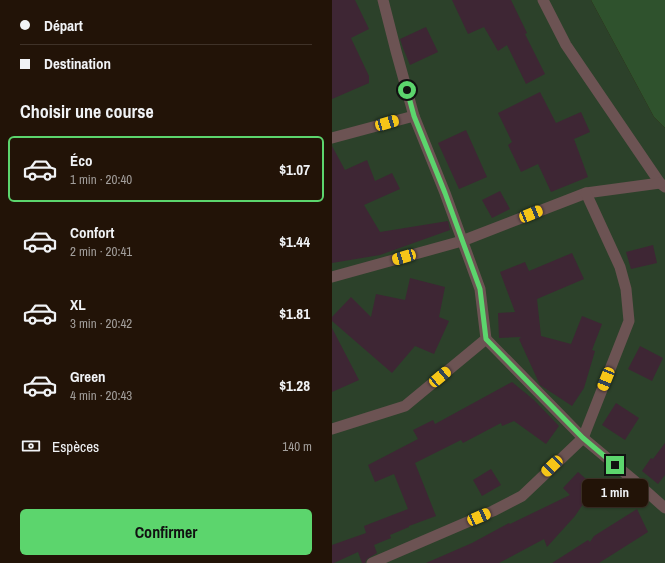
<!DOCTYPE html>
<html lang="fr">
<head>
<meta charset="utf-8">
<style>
	body { margin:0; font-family:"Archivo Narrow",sans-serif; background:#2a1c11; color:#f1f3f6; height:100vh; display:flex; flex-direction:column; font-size:15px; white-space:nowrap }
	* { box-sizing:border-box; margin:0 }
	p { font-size:13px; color:#a29e9b }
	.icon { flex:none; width:22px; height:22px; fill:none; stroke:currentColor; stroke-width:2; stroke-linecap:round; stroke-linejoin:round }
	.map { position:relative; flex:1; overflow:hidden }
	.sheet { display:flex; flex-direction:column; background:#221307; width:332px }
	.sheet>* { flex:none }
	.banner { display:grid; align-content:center; height:88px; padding:0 20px; background:#221307 }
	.end { position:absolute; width:18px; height:18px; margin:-9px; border:5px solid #5cd56d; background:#111; box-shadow:0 0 0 2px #111 }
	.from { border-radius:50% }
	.bubble { position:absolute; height:28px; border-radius:6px; background:#221307; box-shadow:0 1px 3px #0004,0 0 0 1px #3f3228; font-size:13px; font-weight:700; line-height:28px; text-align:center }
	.car { position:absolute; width:12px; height:24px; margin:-12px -6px; border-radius:5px; box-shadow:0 0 3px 1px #0007; background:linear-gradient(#f5c518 24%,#345 0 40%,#f5c518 0 76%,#345 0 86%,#f5c518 0) }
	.banner b { display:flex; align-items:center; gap:14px; height:38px; font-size:15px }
	.banner b+b { border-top:1px solid #3f3228 }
	.banner i { width:10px; height:10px; background:#f1f3f6 }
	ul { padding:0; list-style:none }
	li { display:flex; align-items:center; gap:12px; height:66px; margin:0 8px 6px; padding:0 12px; border:2px solid transparent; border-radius:6px }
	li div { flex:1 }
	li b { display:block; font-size:15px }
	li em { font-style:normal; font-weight:700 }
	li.on { border-color:#5cd56d }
	li>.icon { width:36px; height:36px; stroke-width:1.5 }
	h2 { padding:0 20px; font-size:18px; line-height:48px }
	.pay { display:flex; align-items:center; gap:10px; height:44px; padding:0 20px; font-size:15px }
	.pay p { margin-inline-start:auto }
	.action { display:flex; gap:8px; margin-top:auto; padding:8px 20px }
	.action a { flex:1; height:46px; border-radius:6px; background:#5cd56d; color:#111; font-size:16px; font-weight:700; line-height:46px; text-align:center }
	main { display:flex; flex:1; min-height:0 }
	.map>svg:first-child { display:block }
	.green { fill:#2c412a }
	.forest { fill:#2f522d }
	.building { fill:#3e2634 }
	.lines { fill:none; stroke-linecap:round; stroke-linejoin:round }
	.minor { stroke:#6c5353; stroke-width:11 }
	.route { stroke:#5cd56d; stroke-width:5 }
</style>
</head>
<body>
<main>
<section class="sheet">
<div class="banner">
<b><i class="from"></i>Départ</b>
<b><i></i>Destination</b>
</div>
<h2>Choisir une course</h2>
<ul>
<li class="on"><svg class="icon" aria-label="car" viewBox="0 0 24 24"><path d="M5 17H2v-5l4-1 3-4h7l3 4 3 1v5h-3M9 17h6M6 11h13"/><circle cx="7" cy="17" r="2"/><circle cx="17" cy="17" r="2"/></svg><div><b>Éco</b><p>1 min · 20:40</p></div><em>$1.07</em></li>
<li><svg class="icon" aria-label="car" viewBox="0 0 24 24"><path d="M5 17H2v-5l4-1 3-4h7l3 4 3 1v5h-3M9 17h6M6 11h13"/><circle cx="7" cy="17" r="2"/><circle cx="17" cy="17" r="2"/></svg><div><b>Confort</b><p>2 min · 20:41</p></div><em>$1.44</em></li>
<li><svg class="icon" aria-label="car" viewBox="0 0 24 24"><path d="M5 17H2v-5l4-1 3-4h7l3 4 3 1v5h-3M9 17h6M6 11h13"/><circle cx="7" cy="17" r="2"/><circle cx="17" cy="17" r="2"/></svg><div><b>XL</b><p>3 min · 20:42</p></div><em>$1.81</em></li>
<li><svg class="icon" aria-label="car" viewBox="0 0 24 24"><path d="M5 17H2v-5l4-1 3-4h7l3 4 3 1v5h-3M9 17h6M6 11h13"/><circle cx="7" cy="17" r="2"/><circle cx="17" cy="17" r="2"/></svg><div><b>Green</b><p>4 min · 20:43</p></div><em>$1.28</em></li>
</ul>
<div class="pay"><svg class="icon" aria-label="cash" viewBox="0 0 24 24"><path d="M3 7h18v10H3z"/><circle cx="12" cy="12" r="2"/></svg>Espèces<p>140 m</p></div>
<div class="action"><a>Confirmer</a></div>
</section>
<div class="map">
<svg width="333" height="563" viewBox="0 0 333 563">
	<rect width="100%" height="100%" fill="#2d1909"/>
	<path class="green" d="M0,0H259L322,117L333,128V563H0Z"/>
	<path class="forest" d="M259,0H333V128L322,117Z"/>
	<g class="building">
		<path d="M0,0H23L37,29L19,38L37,76V83L0,99Z"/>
		<path d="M120,0H179L195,33L193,34L213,74L194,84L175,45L166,51L152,27L136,34Z"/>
		<path d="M94,27L106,52L78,65L71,48L68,39Z"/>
		<path d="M208,92L224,123L249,112L258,132L242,139L256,177L219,192L206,164L189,172L176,145L180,142L166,113Z"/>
		<path d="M134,130L155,177L127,189L106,143Z"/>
		<path d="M0,146L13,170L35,160L43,181L60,173L68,189L32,205L48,232L116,221L118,230L48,255L0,263Z"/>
		<path d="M168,191L178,209L160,218L150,200Z"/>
		<path d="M321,245L325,263L299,269L294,252Z"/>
		<path d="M240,253L252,279L205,299L209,336L239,344L250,316L270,324L260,350L263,351L252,388L240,406L208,385L187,339L189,337L167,338L166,313L183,312L168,272L193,262L197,271Z"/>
		<path d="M78,278L113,287L107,317L117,321L102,354L83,346L60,373L0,321V317L19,297L39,317L44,294L73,300Z"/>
		<path d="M0,328L27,380L0,392Z"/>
		<path d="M308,346L331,358L320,381L296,369Z"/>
		<path d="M180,382L202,400L227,426L214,444L182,421L170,426L169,423L131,443L129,440L83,463L104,516L77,526V527L58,535L59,538L42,545L45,553L35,559L33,563H30L26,552L2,563H0V545L34,533L32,526L76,509L62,474L43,482L36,465L86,439L81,430L101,420L103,424Z"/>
		<path d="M284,403L307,418L293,440L270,425Z"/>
		<path d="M333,443V475L326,484L310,471L319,458L321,459Z"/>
		<path d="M159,469L169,485L150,496L141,480Z"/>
		<path d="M246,472L260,484L266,482L243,516L215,547L212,539L167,563H94L140,543L177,523L178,524L238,495L231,488Z"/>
		<path d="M305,509L316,532L267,563H220L256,540L258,542L262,536Z"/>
	</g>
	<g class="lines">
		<g class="minor">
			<path d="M211,0L234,45L328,183L333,187"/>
			<path d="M0,138L82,116"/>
			<path d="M0,277L130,241L254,193L328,183"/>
			<path d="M154,339L251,438L305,483L333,508"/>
			<path d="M0,429L73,406L154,339L148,289L113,193L82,116L64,51L51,0"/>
			<path d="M40,563L161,511L190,496L251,438L297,321L294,289L288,267L254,193"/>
		</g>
	</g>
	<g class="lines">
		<path class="route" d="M75,90L82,116L113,193L148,289L154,339L251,438L283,465"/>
	</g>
</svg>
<i class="end from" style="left:75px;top:90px"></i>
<i class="end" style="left:283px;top:465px"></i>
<div class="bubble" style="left:250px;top:479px;width:66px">1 min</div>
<i class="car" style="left:55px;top:123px;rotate:74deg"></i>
<i class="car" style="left:199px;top:214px;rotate:68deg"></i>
<i class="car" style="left:72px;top:257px;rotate:254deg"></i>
<i class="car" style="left:108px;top:377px;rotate:50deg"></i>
<i class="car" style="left:274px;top:379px;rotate:202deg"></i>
<i class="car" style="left:220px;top:466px;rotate:226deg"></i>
<i class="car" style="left:147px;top:517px;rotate:66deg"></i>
</div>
</main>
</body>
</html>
